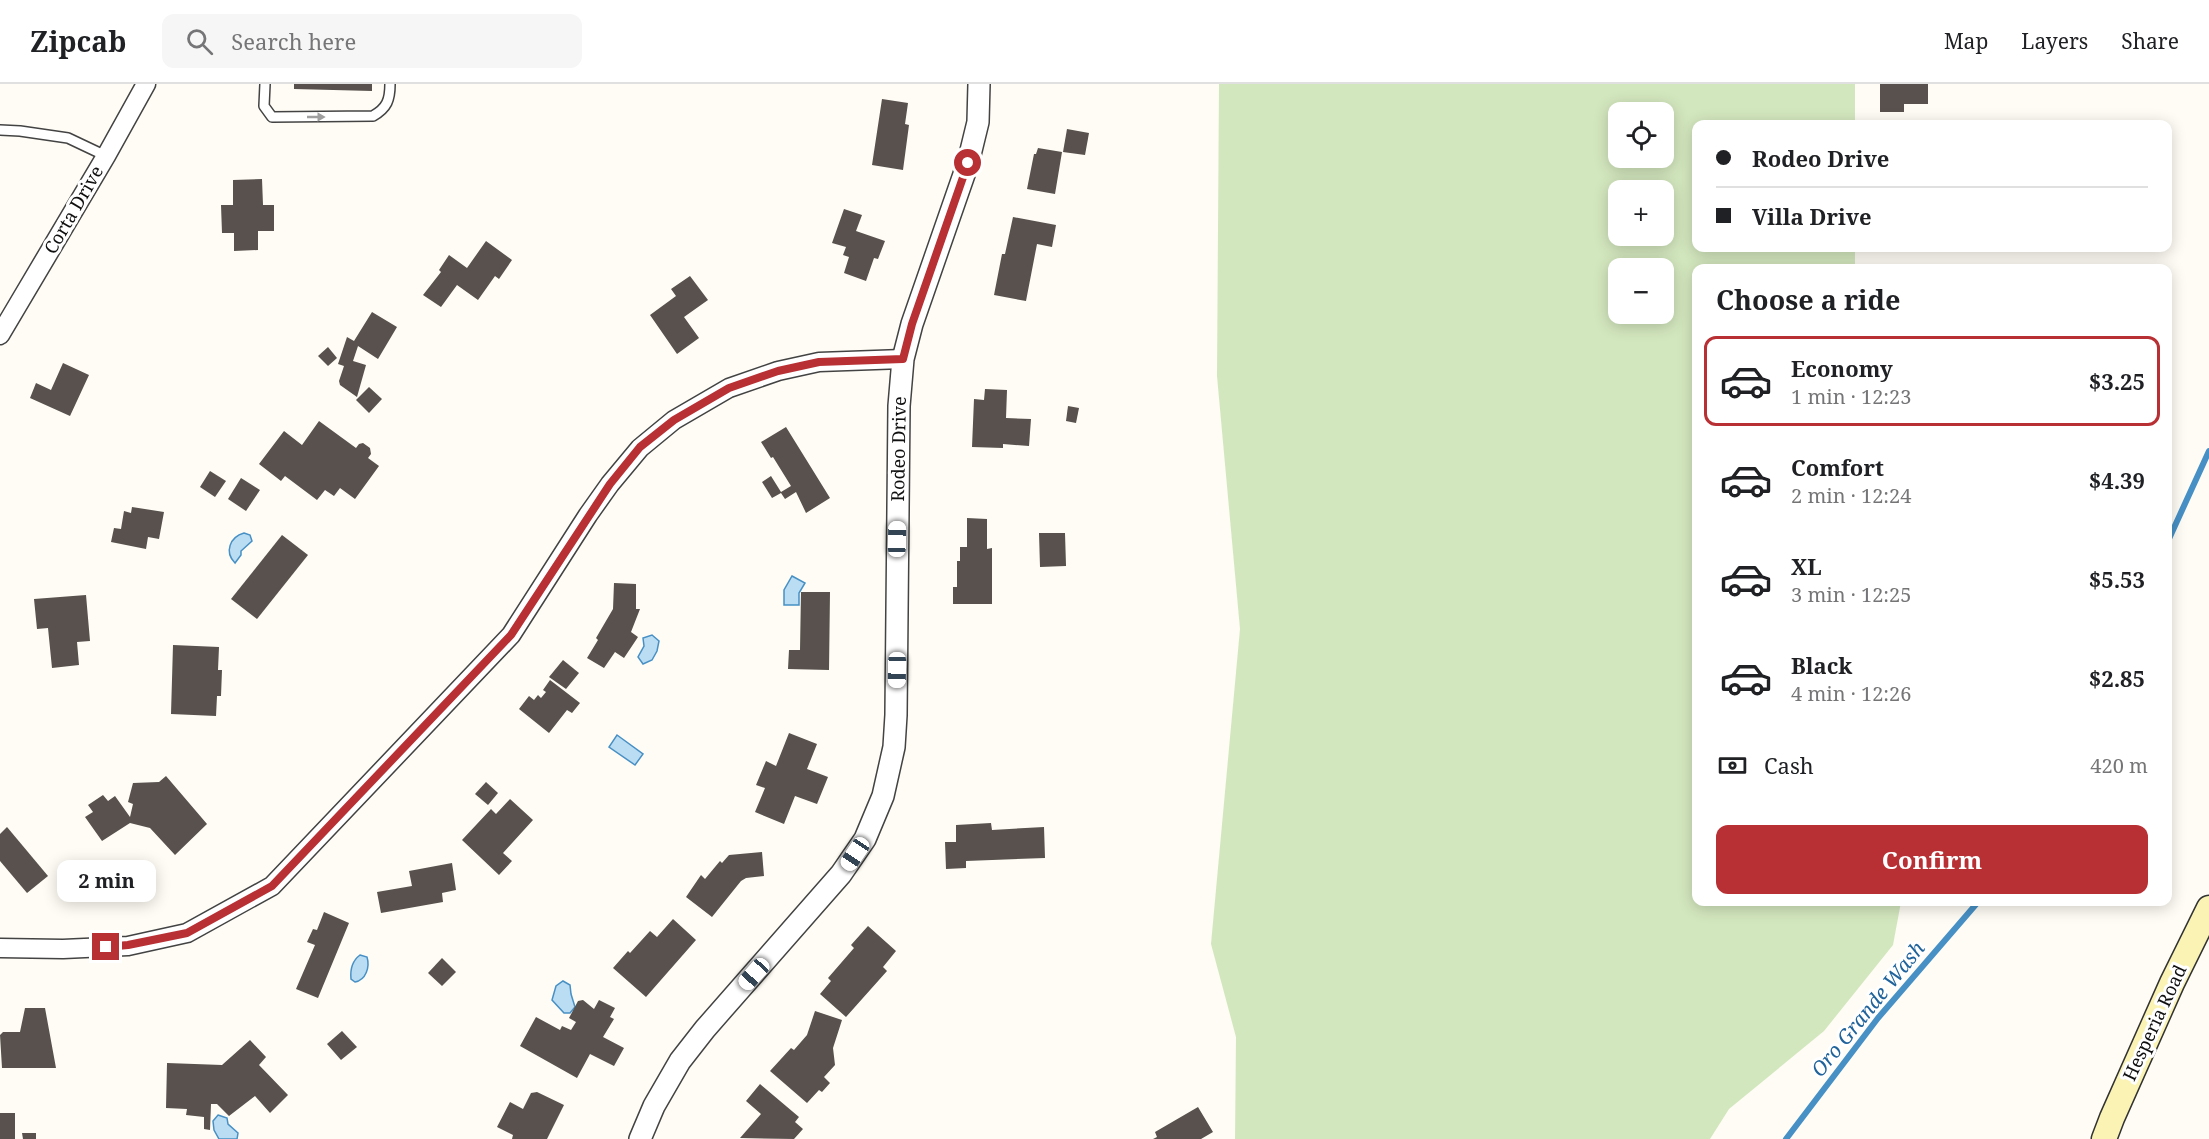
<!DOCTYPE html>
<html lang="en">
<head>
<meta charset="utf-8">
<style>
	body { margin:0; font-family:"Noto Serif",serif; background:#f6f6f6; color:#202124; height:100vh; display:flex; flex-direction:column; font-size:22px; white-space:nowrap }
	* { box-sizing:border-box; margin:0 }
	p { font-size:20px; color:#757577 }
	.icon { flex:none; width:33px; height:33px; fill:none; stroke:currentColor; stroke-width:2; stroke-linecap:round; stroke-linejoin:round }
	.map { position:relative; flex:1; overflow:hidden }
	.sheet { position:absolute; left:1692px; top:180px; width:480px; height:642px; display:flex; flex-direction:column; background:#fff; border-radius:12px; box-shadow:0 3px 15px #0003 }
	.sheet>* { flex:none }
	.top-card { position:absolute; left:1692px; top:36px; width:480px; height:132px; border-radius:12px; box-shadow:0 3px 15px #0003; display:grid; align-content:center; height:132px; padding:0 24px; background:#fff }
	.controls { position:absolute; left:1608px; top:18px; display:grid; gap:12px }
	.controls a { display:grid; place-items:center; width:66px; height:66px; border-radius:12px; background:#fff; box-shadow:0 3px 15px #0003; font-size:30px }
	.end { position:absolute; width:27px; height:27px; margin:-14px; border:8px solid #b83034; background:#fff; box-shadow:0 0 0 3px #fff }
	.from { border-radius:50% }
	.bubble { position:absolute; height:42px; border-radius:12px; background:#fff; box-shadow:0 3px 15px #0003; font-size:20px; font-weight:700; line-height:42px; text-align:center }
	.car { position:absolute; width:18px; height:36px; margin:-18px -9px; border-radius:8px; box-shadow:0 0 4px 2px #0007; background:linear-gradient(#fff 24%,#345 0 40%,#fff 0 76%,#345 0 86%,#fff 0) }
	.top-card b { display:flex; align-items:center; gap:21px; height:57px; font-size:22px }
	.top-card b+b { border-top:2px solid #e0e0e0 }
	.top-card i { width:15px; height:15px; background:#202124 }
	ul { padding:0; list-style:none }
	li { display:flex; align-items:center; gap:18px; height:90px; margin:0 12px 9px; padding:0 12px; border:3px solid transparent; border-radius:12px }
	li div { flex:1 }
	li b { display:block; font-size:22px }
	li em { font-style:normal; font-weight:700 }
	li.active { border-color:#b83034 }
	li>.icon { width:54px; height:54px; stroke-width:1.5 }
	h2 { padding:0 24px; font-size:27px; line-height:72px }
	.pay { display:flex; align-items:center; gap:15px; height:66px; padding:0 24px; font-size:22px }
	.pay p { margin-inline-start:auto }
	.primary-button { display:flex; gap:12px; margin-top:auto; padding:12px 24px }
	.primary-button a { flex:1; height:69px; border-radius:12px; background:#b83034; color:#fff; font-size:24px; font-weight:700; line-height:69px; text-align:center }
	header { display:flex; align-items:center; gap:36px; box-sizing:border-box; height:84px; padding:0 30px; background:#fff; border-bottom:2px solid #e0e0e0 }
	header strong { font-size:28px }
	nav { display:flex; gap:33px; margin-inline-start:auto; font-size:21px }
	.search { width:420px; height:54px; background:#f6f6f6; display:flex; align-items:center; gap:15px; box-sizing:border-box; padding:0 21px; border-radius:12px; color:#757577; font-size:22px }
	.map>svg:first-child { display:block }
	.green { fill:#d3e7be; fill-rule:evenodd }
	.water { fill:#bbddf3; stroke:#4790c5; stroke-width:1.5 }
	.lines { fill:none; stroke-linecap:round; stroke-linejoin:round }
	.stream { stroke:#4790c5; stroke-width:6 }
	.building { fill:#58514d }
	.service-casing { stroke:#434343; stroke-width:12 }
	.minor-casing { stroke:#434343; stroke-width:21 }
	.tertiary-casing { stroke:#434343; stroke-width:24 }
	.secondary-casing { stroke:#323232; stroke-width:27 }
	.service { stroke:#fff; stroke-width:9 }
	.minor { stroke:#fff; stroke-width:18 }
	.tertiary { stroke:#fff; stroke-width:21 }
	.secondary { stroke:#faf3b3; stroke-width:24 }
	.oneway { fill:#9f9f9f }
	.route { stroke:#b83034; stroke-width:8 }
	.labels { text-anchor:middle; stroke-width:6; stroke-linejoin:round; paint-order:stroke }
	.street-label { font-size:18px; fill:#101010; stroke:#fff }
	.water-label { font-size:20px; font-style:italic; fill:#20639b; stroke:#fff }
</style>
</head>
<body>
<header>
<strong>Zipcab</strong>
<div class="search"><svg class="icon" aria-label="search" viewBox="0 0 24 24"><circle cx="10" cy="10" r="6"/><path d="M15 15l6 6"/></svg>Search here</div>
<nav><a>Map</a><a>Layers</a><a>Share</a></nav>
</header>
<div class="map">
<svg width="2209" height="1055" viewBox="0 0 2209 1055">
	<rect width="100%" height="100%" fill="#fefcf4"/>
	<path class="green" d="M1219,0H1855V40H1696V164H1855V184H1696V818H1901L1893,861L1824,947L1729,1025L1710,1055H1235L1236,953L1211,860L1240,545L1217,292ZM1618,28H1664V74H1618ZM1618,106H1664V152H1618ZM1618,184H1664V230H1618Z"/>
	<g class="water">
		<path d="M244,449L250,451L252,457L241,467V471L235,479C224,468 230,453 244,449Z"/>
		<path d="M792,492L805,499L799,509V521H784V506Z"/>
		<path d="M652,551L659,557L657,567L652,576L643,580L638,573L644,562L643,554Z"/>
		<path d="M617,651L643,670L635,681L609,663Z"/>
		<path d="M360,871L367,873C370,883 366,896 355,898L351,895C350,885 352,877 360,871Z"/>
		<path d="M563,897L570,901L571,910L575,923L570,929H564L552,916L556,902Z"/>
		<path d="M218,1031L227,1034L228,1040L238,1049L237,1055H219L214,1046L213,1037Z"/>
	</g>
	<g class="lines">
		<g class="stream">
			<path d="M2168,457L2209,367"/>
			<path d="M1786,1055L1878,934L1978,818"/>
		</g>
	</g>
	<g class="building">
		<path d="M294,0H372V7L294,5Z"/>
		<path d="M1880,0H1928V20H1904V28H1880Z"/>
		<path d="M882,15L908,19L905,40L909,41L903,86L872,81Z"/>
		<path d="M1067,45L1089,49L1085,71L1063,68Z"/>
		<path d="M1038,64L1062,68L1055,110L1027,105L1034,70H1036Z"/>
		<path d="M262,95L263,121H274V147H258V166L234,167V149H222L221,121H233V96Z"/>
		<path d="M844,125L862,131L856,147L885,157L878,175L874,174L866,197L844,189L849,173L843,171L846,163L832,159Z"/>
		<path d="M1013,133L1056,141L1052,163L1037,160L1026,217L994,211L1002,170H1005Z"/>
		<path d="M486,157L512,176L499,195L495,192L478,216L457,201L441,223L423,211L441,188L439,186L449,171L467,184Z"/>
		<path d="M690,192L708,216L684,233L699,254L677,270L650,231L676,212L671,205Z"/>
		<path d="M372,228L397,243L378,275L358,262L353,277L366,281L357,313L340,301L339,297L344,282L338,280L347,253L354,257Z"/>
		<path d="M328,263L337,274L328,282L318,272Z"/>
		<path d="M63,279L89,291L70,332L30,314L36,299L51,306Z"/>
		<path d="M369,303L382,315L369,329L356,316Z"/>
		<path d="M985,305L1007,306L1006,334L1031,335L1029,362L1003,360V364L972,363L974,315L984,316Z"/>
		<path d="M1068,322L1079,324L1076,339L1066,337Z"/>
		<path d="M319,337L356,364L359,360L363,359L370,364L371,370L368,374L379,382L355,415L340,404L334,412L325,406L317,416L285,392L281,397L259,380L284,347L302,361Z"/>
		<path d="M786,343L830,414L806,429L796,408L785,415L781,409L772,414L762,398L771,392L781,408L791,402L773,373L771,374L761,358Z"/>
		<path d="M210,387L226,397L215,413L200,403Z"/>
		<path d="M241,394L260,406L246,427L228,415Z"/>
		<path d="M132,423L164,428L159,455L148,453L146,465L111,458L114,444L121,445L124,427L131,429Z"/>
		<path d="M967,434L987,435V465L992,464V520H953V503H957V477H960V463H967Z"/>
		<path d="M1039,449H1065L1066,482L1040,483Z"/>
		<path d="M282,451L308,471L257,535L231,515Z"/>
		<path d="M614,499L636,500V525H640L631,548L638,553L624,574L615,568L604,584L587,574L598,556L596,554L613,525Z"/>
		<path d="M801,508H830L829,586L788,585L789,566H800Z"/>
		<path d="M86,511L90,557L77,558L79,581L52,584L48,544L37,545L34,515Z"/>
		<path d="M173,561L219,563L218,586H222L221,612H217L216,632L171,630Z"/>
		<path d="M563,576L579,589L566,605L549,593Z"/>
		<path d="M550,596L580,619L572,629L567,626L549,649L519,625L529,612L534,616L538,611L541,614L546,608L543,606Z"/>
		<path d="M789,649L817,660L807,685L828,693L817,720L795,712L784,740L755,728L765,704L756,701L766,677L776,682Z"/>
		<path d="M166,692L207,740L175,771L150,744L130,739L102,757L85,733L93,728L88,721L103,711L108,717L115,712L130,733L133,720L128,718L133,699L159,698Z"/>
		<path d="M486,698L498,709L488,721L475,710Z"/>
		<path d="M510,715L533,736L503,769L512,777L499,791L462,756L491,725L496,730Z"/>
		<path d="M991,739L992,746L1044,743L1045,774L966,777V784L946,785L945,758H956V741Z"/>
		<path d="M7,743L48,792L27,809L0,777V750Z"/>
		<path d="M762,768L764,792L746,794L741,797L712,833L686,813L701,791L705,795L720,777L722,779L729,771Z"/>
		<path d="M452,779L456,806L442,809L443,818L381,829L377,808L412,802L409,787Z"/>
		<path d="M324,828L349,839L318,914L296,905L315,861L307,858L313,845L317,846Z"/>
		<path d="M673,835L696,856L646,913L613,884L628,867L630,869L650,847L657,853Z"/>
		<path d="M868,842L896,867L883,883L887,887L846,933L820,910L831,897L828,894L854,864L851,861Z"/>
		<path d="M442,874L456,888L442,902L428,889Z"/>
		<path d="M583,916L594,925L599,916L615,924L610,933L614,935L603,953L624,964L614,982L590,970L577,994L520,962L536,933L560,946L562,942L571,946L576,938L569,934L578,917Z"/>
		<path d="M25,924H45L56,984H2L0,951L3,948H20Z"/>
		<path d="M815,927L842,936L833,964L835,981L824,993L830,999L822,1008L819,1006L807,1019L770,987L791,964L794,966L807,951Z"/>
		<path d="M342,947L357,963L341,976L327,960Z"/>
		<path d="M250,956L266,973L259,981L288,1011L270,1029L255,1012L229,1032L217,1020H211L210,1046L204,1045V1033L186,1031L187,1025L166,1024L167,979L222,981Z"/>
		<path d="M760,1000L799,1033L795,1038L803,1045L794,1055L740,1054L761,1030L746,1017Z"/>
		<path d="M537,1008L564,1021L547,1055H512L513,1051L497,1043L510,1018L523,1025L531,1009Z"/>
		<path d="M1198,1023L1213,1048L1201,1055H1153L1157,1053L1155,1048Z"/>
		<rect x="0" y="1029" width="15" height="26"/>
		<path d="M22,1049H36V1055H23Z"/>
	</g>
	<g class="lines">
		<defs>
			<g id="service">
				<path d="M265,0L264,22L272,33L373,32C387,24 390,16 390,0"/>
				<path d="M0,46L20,47L68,54L106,72"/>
			</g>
			<g id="minor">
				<path d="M0,251L106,72L146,0"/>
				<path d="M0,864L63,865L128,862L187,849L272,802L511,551L588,431L610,400L640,364L674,336L729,304L778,287L819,278L903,275"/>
			</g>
			<path id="tertiary" d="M640,1055L654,1022L680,977L705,945L841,790L865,755L883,712L894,663L896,631L899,322L903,275L912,240L968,79L978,38L979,0"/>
			<path id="secondary" d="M2104,1055L2112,1034L2172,899L2209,824"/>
		</defs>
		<use href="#service" class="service-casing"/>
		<use href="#minor" class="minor-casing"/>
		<use href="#tertiary" class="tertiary-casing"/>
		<use href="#secondary" class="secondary-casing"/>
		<use href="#service" class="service"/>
		<use href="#minor" class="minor"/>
		<use href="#tertiary" class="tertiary"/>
		<use href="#secondary" class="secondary"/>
	</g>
	<defs><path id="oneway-solid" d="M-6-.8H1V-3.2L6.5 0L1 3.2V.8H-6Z" transform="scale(1.5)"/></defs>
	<use class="oneway" href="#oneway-solid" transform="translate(316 33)"/>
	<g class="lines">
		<path class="route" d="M106,863L128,861L187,849L272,802L511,551L610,400L640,363L674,336L729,304L778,287L819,278L903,275L912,240L968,79"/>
	</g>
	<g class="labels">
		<g class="street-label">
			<text transform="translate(74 126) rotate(-60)" y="6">Corta Drive</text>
			<text transform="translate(899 365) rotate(-89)" y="6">Rodeo Drive</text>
			<text transform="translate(2155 939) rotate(-65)" y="6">Hesperia Road</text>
		</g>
		<g class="water-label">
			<text transform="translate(1868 925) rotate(-51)" y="7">Oro Grande Wash</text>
		</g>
	</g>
</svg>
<div class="controls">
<a><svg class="icon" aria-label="locate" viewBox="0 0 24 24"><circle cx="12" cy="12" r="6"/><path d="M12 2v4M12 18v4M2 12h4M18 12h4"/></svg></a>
<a>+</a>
<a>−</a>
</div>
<i class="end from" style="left:968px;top:79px"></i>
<i class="end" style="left:106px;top:863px"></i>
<div class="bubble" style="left:57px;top:776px;width:99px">2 min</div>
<i class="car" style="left:897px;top:455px;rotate:1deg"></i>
<i class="car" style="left:897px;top:586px;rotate:181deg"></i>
<i class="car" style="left:855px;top:770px;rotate:214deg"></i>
<i class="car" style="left:754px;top:890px;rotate:222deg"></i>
<div class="top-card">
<b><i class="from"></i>Rodeo Drive</b>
<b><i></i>Villa Drive</b>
</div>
<section class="sheet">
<h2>Choose a ride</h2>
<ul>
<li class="active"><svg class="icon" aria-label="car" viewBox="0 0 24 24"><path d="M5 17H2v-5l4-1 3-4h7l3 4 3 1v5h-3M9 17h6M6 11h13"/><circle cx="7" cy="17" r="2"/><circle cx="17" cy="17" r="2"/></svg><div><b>Economy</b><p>1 min · 12:23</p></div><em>$3.25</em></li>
<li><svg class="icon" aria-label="car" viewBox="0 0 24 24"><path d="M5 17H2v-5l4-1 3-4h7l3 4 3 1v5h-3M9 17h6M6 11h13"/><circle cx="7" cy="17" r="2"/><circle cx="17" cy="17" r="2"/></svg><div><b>Comfort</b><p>2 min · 12:24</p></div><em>$4.39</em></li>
<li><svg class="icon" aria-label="car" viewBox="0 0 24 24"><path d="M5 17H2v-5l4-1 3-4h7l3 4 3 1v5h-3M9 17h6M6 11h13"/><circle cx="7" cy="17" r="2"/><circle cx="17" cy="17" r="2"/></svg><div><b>XL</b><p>3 min · 12:25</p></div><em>$5.53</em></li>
<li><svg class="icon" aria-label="car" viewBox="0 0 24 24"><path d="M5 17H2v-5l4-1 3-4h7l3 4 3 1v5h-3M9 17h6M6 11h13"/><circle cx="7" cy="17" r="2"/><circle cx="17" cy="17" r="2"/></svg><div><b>Black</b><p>4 min · 12:26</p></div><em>$2.85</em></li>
</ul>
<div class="pay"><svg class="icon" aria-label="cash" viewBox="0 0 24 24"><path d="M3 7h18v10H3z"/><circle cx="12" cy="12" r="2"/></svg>Cash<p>420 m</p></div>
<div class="primary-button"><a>Confirm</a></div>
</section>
</div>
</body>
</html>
